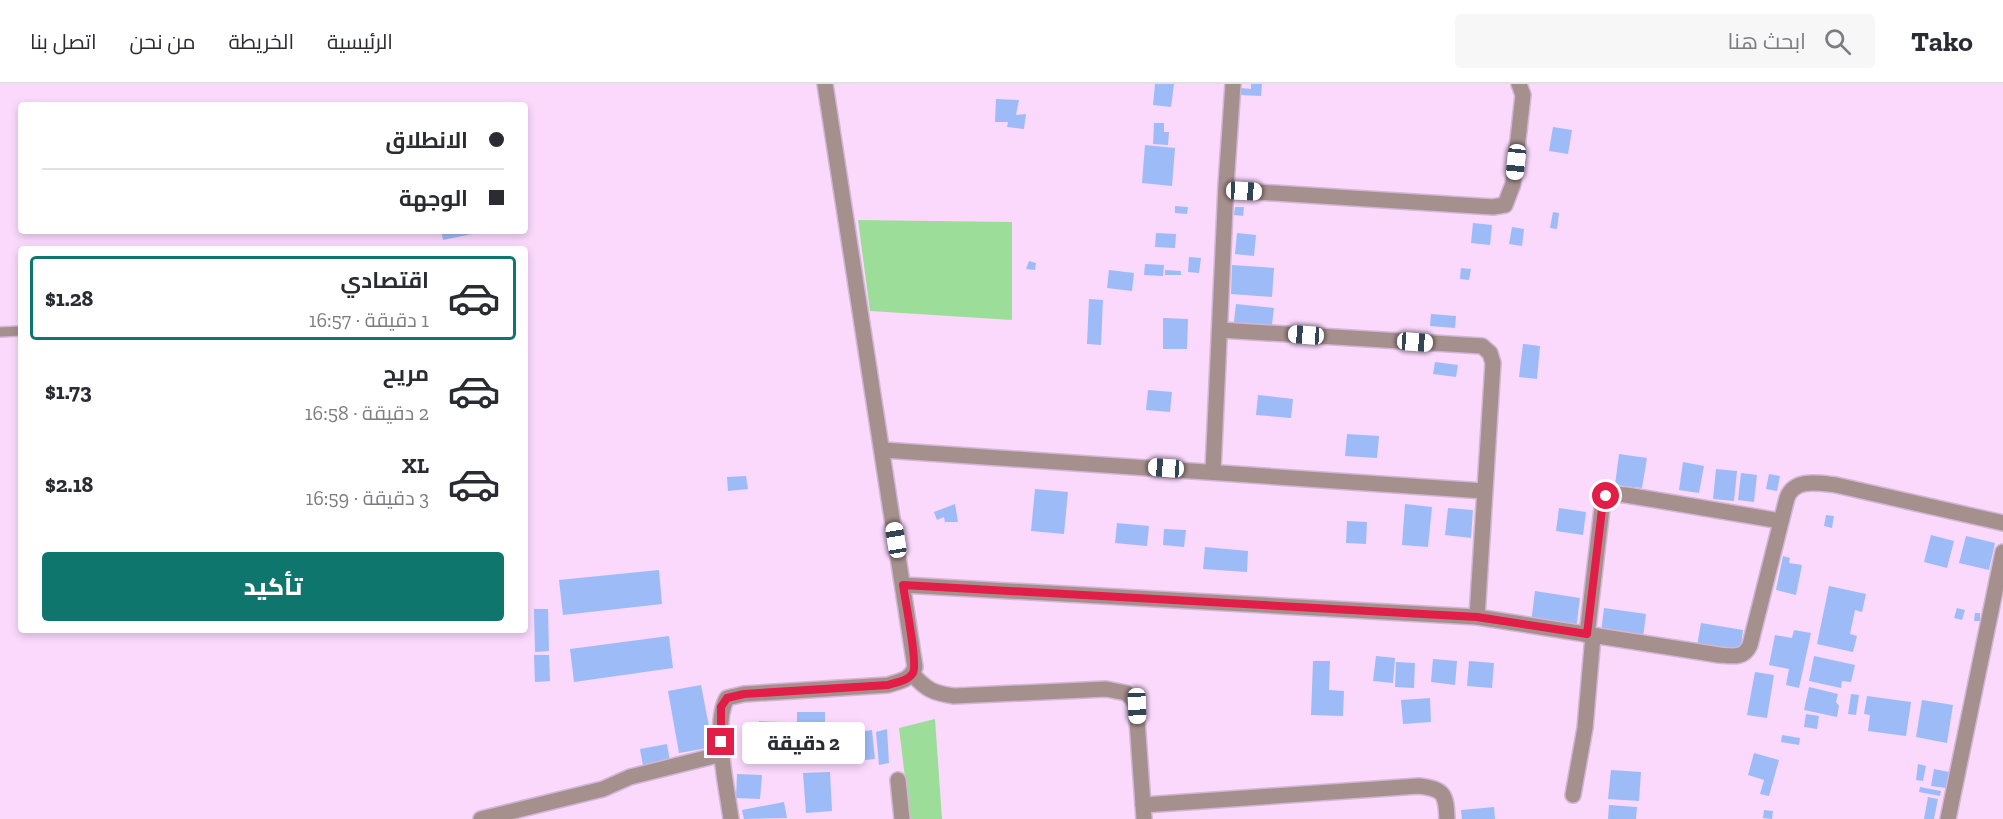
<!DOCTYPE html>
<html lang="ar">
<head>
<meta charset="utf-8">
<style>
	body { margin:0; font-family:"Zilla Slab",Cairo,serif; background:#f7f7f7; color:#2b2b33; direction:rtl; height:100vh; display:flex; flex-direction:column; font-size:22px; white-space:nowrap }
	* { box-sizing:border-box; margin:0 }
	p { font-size:20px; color:#7c7c81 }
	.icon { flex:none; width:33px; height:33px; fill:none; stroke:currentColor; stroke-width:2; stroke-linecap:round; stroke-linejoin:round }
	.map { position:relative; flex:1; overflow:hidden; direction:ltr }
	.panel { position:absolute; left:18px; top:162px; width:510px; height:387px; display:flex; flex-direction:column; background:#fff; border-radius:6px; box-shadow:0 3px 9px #0003; direction:rtl }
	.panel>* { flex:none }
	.guide { position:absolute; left:18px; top:18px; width:510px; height:132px; border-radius:6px; box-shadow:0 3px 9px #0003; direction:rtl; display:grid; align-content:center; height:132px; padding:0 24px; background:#fff }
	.end { position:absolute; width:27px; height:27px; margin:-14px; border:8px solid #e11d48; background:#fff; box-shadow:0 0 0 3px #fff }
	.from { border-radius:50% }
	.bubble { position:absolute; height:42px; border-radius:6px; background:#fff; box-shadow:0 3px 9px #0003; font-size:20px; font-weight:800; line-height:42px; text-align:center; direction:rtl }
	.car { position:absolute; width:18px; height:36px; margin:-18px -9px; border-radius:8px; box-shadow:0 0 4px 2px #0007; background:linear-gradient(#fff 24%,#345 0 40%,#fff 0 76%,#345 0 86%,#fff 0) }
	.guide b { display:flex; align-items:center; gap:21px; height:57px; font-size:22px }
	.guide b+b { border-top:2px solid #e1e1e2 }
	.guide i { width:15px; height:15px; background:#2b2b33 }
	ul { padding:10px 0 0; list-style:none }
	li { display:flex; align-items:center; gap:18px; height:84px; margin:0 12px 9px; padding:0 12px; border:3px solid transparent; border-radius:6px }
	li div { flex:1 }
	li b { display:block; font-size:22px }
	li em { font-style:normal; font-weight:800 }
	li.selected { border-color:#0f766e }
	li>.icon { width:54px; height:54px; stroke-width:1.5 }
	.primary-button { display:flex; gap:12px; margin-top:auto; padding:12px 24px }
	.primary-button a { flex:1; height:69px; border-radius:6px; background:#0f766e; color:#fff; font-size:24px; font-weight:800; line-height:69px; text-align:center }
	header { display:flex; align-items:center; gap:36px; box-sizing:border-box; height:84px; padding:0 30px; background:#fff; border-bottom:2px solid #e1e1e2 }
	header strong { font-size:28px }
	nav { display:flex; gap:33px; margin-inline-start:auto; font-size:21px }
	.search { width:420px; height:54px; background:#f7f7f7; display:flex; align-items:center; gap:15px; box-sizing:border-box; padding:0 21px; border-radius:6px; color:#7c7c81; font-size:22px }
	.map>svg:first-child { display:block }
	.green { fill:#9ddd9a }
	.building { fill:#9dbbf7 }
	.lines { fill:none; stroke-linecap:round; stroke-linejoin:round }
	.lane-casing { stroke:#d3b6d5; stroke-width:12 }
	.street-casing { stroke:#d3b6d5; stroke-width:18 }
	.lane { stroke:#a6908e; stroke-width:9 }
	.street { stroke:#a6908e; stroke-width:15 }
	.route { stroke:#e11d48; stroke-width:8 }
</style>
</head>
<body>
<header>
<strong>Tako</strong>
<div class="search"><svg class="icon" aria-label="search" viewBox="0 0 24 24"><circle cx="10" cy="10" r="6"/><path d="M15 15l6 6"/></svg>ابحث هنا</div>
<nav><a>الرئيسية</a><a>الخريطة</a><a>من نحن</a><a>اتصل بنا</a></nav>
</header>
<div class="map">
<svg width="2003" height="735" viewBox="0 0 2003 735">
	<rect width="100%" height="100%" fill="#fad9fd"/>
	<g class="green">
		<path d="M858,136L1012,138V236L870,227Z"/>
		<path d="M935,635L942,735H910L899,644Z"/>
	</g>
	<g class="building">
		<path d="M1155,0H1174L1171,23L1153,21Z"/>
		<path d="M1251,0H1262L1261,12L1241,11V4L1251,5Z"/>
		<path d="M996,15L1019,16L1016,31L1026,30L1024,45L1007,43L1008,38H995Z"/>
		<path d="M1154,39H1164V48H1169L1168,61L1153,60Z"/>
		<path d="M1553,43L1572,46L1568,70L1549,67Z"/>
		<path d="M1145,61L1175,64L1172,102L1142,99Z"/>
		<path d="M1175,122L1188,123L1187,130L1175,129Z"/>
		<path d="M1235,123H1244L1243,132L1234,131Z"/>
		<path d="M1553,128L1559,129L1557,145L1550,144Z"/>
		<path d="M1473,139L1492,141L1490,161L1471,159Z"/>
		<path d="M1512,143L1524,145L1522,162L1509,160Z"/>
		<path d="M441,147H482V148L443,156Z"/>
		<path d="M1156,149L1176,150L1175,164L1155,163Z"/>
		<path d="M1237,149L1256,151L1254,172L1235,170Z"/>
		<path d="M1189,173L1201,174L1199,189L1188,188Z"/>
		<path d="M1029,177L1036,179L1035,186L1026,185Z"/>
		<path d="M1145,180L1164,181L1163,192L1144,191Z"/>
		<path d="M1232,181L1274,184L1272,213L1231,210Z"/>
		<path d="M1461,184L1471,185L1469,196L1460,195Z"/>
		<path d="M1109,186L1134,189L1132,207L1107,204Z"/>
		<path d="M1165,186L1181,187V191H1165Z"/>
		<path d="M1089,215L1103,216L1101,261L1087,260Z"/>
		<path d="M1236,220L1274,224L1271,249L1233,246Z"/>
		<path d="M1431,230L1456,232L1455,244L1430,242Z"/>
		<path d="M1163,234L1188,235L1187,265H1163Z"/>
		<path d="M1523,260L1540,262L1537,295L1519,293Z"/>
		<path d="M1435,278L1458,281L1456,293L1433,290Z"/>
		<path d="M1148,306L1172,308L1170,328L1146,326Z"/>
		<path d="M1258,311L1293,315L1291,334L1256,331Z"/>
		<path d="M1347,350L1379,352L1377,374L1345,372Z"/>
		<path d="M1619,370L1647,374L1642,404L1615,401Z"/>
		<path d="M1683,378L1704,382L1699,409L1679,406Z"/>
		<path d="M1716,385L1737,387L1734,417L1713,415Z"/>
		<path d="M1741,389L1757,391L1754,418L1738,416Z"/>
		<path d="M1769,390L1780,392L1777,407L1766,405Z"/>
		<path d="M746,392L748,405L728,407L727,393Z"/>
		<path d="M1035,405L1068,408L1064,450L1031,447Z"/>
		<path d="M955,420L958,438H945L944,433L937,436L934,428Z"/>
		<path d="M1405,420L1432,423L1428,463L1402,461Z"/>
		<path d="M1448,424L1473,426L1471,454L1445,451Z"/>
		<path d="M1559,424L1586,428L1583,451L1556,447Z"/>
		<path d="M1826,431L1834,432L1832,444L1824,442Z"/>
		<path d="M1347,437L1367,438L1366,460L1346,459Z"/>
		<path d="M1117,439L1149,442L1147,462L1115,459Z"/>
		<path d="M1164,445L1186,446L1184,463L1163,461Z"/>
		<path d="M1931,451L1954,457L1947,484L1924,478Z"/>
		<path d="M1966,452L1995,459L1989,486L1959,479Z"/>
		<path d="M1205,463L1248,467L1247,488L1203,485Z"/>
		<path d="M1783,472L1790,474L1789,479L1802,481L1796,511L1776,506Z"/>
		<path d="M659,486L662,520L563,531L559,496Z"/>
		<path d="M1829,502L1866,510L1862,528L1855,526L1850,550L1857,552L1853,568L1817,560Z"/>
		<path d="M1535,507L1580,514L1576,545L1531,539Z"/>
		<path d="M1604,524L1646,530L1643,554L1601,548Z"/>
		<path d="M1957,524L1965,526L1962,536L1954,534Z"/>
		<path d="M534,525H548L549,567L535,568Z"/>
		<path d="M1975,529H1980V537H1974Z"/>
		<path d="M1701,539L1743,546L1740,569L1697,562Z"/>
		<path d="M1794,546L1811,549L1799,604L1786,601L1789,585L1769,581L1775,551L1792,554Z"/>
		<path d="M669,552L673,584L574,598L570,565Z"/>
		<path d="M534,571H549L550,597L535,598Z"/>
		<path d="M1376,572L1395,574L1393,599L1373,597Z"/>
		<path d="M1814,572L1855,581L1851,598L1842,597L1841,604L1809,597Z"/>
		<path d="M1433,575L1457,577L1455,601L1431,598Z"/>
		<path d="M1313,577H1330L1329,606L1344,607L1343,632L1311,631Z"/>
		<path d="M1469,577L1494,579L1492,604L1467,602Z"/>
		<path d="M1396,578L1415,579L1414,604L1395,603Z"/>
		<path d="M1755,588L1774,591L1767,634L1747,631Z"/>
		<path d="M701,601L713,663L679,669L668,607Z"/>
		<path d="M1809,603L1838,610L1836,618L1839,622L1837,633L1804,626Z"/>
		<path d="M1851,610L1859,611L1856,631L1848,630Z"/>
		<path d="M1867,612L1911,618L1906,652L1868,647L1870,631L1864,630Z"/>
		<path d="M1430,614L1431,638L1403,640L1401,616Z"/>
		<path d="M1922,616L1953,621L1947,659L1916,653Z"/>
		<rect x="797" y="628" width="28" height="36"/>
		<path d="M1806,630L1819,632L1817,645L1804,643Z"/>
		<path d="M759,637L782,638L780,670L758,669Z"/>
		<path d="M887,645L889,679L879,681L876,648Z"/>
		<path d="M872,646L875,675L848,678L845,650Z"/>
		<path d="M1782,651L1800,654L1799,661L1781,658Z"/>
		<path d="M667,660L670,677L643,682L640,665Z"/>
		<path d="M1754,669L1779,676L1769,712L1760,710L1764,696L1748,691Z"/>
		<path d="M1918,680L1926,682L1923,697L1916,696Z"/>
		<path d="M1934,685L1949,688L1946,704L1931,702Z"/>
		<path d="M1611,686L1641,688L1639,717L1608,715Z"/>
		<path d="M830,688L832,727L806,729L803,689Z"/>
		<path d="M737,690L762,691L760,715L736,714Z"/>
		<path d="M1920,703L1941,707L1940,712L1919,708Z"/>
		<path d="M1928,713L1938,715L1934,735H1924Z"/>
		<path d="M784,718L787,734L744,735L742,726Z"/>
		<path d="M1609,721L1637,723L1636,735H1608Z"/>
		<path d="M1494,723L1495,735H1462L1461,726Z"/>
		<path d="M1764,726L1773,727L1772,735L1763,734Z"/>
	</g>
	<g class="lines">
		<defs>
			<path id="lane" d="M0,248L21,247"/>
			<g id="street">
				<path d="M1226,106L1493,123L1505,121L1513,100L1523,11L1519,0"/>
				<path d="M1220,246L1482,262L1490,269L1493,279L1477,533"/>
				<path d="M883,366L1484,407"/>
				<path d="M1213,387L1226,101L1233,0"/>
				<path d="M903,501L1477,533L1719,571C1732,572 1744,575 1750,561L1787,414C1794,394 1818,399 1836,401L2003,439"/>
				<path d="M1587,551L1602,424L1606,412L1614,410L1626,411L1781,437"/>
				<path d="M912,590C927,606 933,609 954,612L1106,605L1126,609L1132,614L1136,622L1144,735"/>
				<path d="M898,696L902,735"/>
				<path d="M1573,711L1585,644L1593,552"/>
				<path d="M1143,721L1419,702C1445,705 1446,711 1447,735"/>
				<path d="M481,735L603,705L630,693L722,670"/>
				<path d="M731,735C727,704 712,640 727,614L744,610L888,601C900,597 911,596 915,583L825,0"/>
				<path d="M1948,735L2003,468"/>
			</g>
		</defs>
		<use href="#lane" class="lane-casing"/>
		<use href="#street" class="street-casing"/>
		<use href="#lane" class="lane"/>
		<use href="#street" class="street"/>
	</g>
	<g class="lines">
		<path class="route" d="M721,658V623L727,614L744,610L888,601C897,598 908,597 913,589C918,579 905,516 903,501L1477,533L1587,550L1603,417L1606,412"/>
	</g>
</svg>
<i class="end from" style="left:1606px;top:412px"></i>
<i class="end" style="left:721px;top:658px"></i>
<div class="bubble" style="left:742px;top:638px;width:123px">2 دقيقة</div>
<i class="car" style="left:1516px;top:78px;rotate:186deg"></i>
<i class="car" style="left:1244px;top:107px;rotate:93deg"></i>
<i class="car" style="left:1306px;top:251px;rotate:274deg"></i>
<i class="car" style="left:1415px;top:258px;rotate:94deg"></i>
<i class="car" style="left:1166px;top:384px;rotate:274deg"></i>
<i class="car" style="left:896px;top:456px;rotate:351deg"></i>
<i class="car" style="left:1137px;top:622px;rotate:178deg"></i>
<div class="guide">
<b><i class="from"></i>الانطلاق</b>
<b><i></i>الوجهة</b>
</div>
<section class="panel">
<ul>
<li class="selected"><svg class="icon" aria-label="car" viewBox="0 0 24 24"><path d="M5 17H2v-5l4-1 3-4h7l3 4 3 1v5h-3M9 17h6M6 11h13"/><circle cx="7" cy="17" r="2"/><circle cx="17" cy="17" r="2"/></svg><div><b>اقتصادي</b><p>1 دقيقة · 16:57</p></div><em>$1.28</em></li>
<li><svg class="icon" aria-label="car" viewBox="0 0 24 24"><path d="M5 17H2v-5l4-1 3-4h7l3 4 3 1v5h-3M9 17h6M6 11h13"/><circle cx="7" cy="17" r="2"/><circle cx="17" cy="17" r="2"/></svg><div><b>مريح</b><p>2 دقيقة · 16:58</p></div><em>$1.73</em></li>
<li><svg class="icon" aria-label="car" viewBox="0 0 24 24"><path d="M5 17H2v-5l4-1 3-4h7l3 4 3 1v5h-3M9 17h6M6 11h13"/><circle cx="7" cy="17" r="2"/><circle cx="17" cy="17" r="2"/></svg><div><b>XL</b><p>3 دقيقة · 16:59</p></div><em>$2.18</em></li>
</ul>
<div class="primary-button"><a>تأكيد</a></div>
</section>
</div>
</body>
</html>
